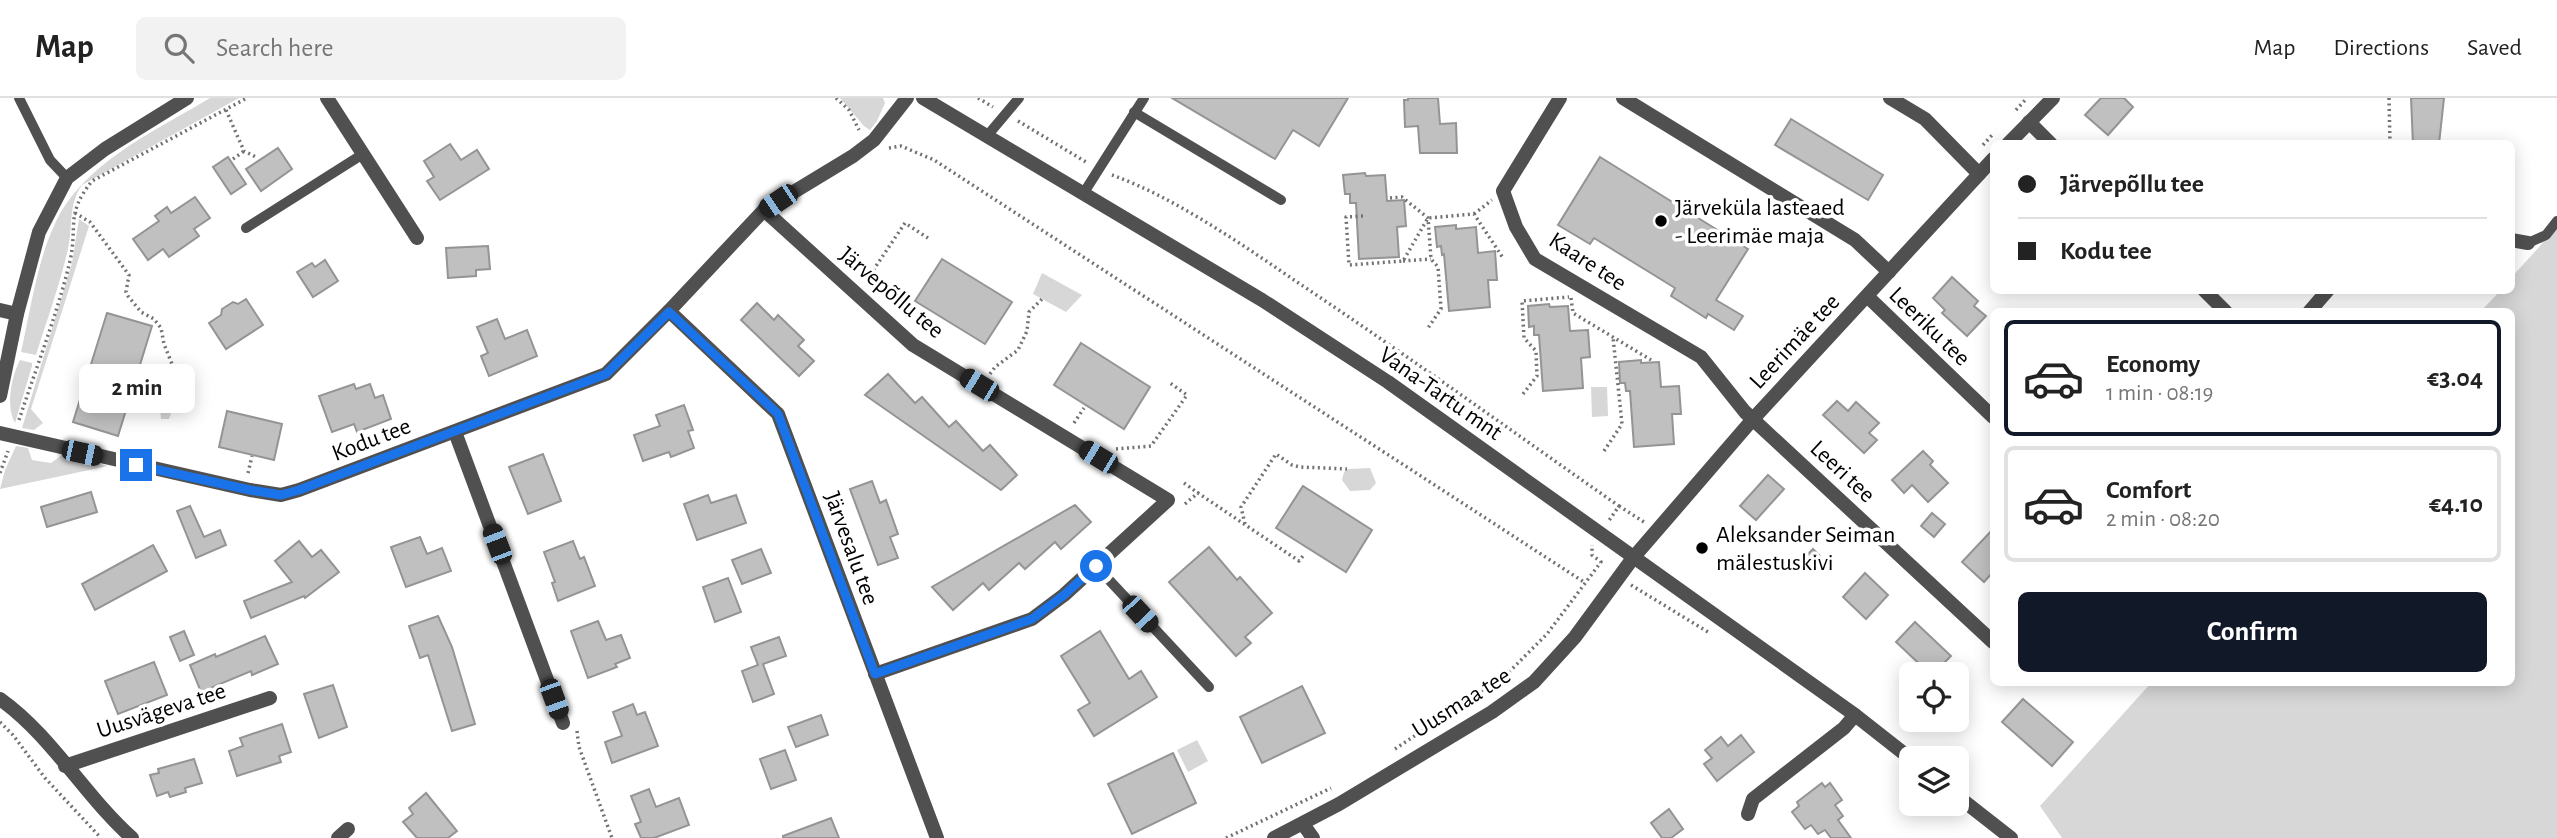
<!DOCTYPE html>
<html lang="en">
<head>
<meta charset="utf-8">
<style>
	body { margin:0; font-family:"Alegreya Sans",sans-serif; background:#f2f2f2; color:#222; height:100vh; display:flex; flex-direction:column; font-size:26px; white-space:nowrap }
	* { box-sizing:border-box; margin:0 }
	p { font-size:23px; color:#767676 }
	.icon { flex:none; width:38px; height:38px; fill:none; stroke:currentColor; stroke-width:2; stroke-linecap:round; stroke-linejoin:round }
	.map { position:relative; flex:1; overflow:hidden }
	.side { position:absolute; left:1990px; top:210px; width:525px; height:378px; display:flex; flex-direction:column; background:#fff; border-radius:10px; box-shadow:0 4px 18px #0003 }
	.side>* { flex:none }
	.banner { position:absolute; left:1990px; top:42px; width:525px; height:154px; border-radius:10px; box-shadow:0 4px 18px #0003; display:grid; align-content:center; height:154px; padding:0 28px; background:#fff }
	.buttons { position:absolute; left:1899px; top:564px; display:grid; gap:14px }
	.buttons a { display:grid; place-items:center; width:70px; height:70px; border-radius:10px; background:#fff; box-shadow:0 4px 18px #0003; font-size:35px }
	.end { position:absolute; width:32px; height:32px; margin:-16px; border:9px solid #1a73e8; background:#fff; box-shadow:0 0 0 4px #fff }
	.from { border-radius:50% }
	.bubble { position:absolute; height:49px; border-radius:10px; background:#fff; box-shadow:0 4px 18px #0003; font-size:23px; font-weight:700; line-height:49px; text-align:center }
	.car { position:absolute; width:21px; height:42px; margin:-21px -10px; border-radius:9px; box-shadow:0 0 5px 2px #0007; background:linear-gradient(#222 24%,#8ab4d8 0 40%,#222 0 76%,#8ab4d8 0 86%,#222 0) }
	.banner b { display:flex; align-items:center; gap:24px; height:66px; font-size:26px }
	.banner b+b { border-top:2px solid #e0e0e0 }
	.banner i { width:18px; height:18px; background:#222 }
	ul { padding:12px 0 0; list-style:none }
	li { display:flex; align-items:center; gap:21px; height:116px; margin:0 14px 10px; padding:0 14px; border:4px solid #e0e0e0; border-radius:10px }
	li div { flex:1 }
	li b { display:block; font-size:26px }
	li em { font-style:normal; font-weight:700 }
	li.on { border-color:#111827 }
	li>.icon { width:63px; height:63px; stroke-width:1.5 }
	.action { display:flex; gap:14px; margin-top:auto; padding:14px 28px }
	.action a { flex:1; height:80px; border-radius:10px; background:#111827; color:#fff; font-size:28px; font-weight:700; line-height:80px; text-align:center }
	header { display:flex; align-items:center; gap:42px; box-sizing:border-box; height:98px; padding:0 35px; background:#fff; border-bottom:2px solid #e0e0e0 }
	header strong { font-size:33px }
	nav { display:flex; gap:38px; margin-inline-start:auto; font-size:24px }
	.search { width:490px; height:63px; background:#f2f2f2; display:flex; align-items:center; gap:18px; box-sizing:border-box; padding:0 24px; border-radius:10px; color:#767676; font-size:26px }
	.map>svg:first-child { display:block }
	.green { fill:#d7d7d7 }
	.building { fill:#c0c0c0; stroke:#949494; stroke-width:2 }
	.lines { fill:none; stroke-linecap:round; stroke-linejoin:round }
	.path { stroke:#727272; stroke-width:3.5; stroke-dasharray:2 3.5; stroke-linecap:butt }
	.service { stroke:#505050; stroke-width:10 }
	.minor { stroke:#505050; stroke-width:14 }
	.tertiary { stroke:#505050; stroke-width:14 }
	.route { stroke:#1a73e8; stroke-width:9 }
	.poi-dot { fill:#000; stroke:#fff; stroke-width:2.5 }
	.labels { text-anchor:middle; stroke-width:7; stroke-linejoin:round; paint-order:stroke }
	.poi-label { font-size:24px; fill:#000; stroke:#fff; text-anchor:start }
	.street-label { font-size:24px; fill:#000; stroke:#fff }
</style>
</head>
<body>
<header>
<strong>Map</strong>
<div class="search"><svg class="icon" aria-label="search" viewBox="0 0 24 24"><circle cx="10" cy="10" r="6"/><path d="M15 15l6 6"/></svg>Search here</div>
<nav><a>Map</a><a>Directions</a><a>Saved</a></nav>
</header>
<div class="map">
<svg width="2557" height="740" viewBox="0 0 2557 740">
	<rect width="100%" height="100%" fill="#fff"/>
	<g class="green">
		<path d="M210,0H239L82,87C68,107 73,128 68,151C60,186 47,222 36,257L21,254C30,215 37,164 54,128C82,65 154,34 210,0Z"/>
		<path d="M840,0H883L885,5L877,23L870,32L864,28Z"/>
		<path d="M79,121L89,128L31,311L43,325L34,332L22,330L72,165Z"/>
		<path d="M2557,129V740H2062L2040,708L2151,585L2511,584V214L2481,213L2500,193L2511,192V180Z"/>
		<path d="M1042,175L1082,197L1066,214L1033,196Z"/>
		<path d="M20,262L32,265V268L15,325C5,308 12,277 20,262Z"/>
		<path d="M168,289H171L176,300L169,321H161L159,296Z"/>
		<path d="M1591,289H1607L1608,318L1592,319Z"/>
		<path d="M16,348L28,350L32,362L51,365L62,357L108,368L0,391L5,372Z"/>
		<path d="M1370,370L1376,385L1370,392L1350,393L1342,382L1344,374L1348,371Z"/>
		<path d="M1197,642L1208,663L1188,674L1177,652Z"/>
	</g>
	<g class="building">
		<path d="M1172,0H1348L1319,48L1293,32L1275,61Z"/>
		<path d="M1408,0H1438L1440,26L1456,25L1457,55H1420L1418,28L1405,29L1404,2H1408Z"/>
		<path d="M2101,0H2124L2133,9L2108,37L2085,17Z"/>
		<path d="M2411,0H2444L2439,46H2413Z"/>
		<path d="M1791,21L1883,77L1868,102L1775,47Z"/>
		<path d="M450,46L461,62L477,52L489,71L440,102L427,83L434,79L424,63Z"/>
		<path d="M278,50L292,71L261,93L246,71Z"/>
		<path d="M228,59L246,86L231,96L213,69Z"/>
		<path d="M1600,59L1748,151L1716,202L1743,218L1734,232L1708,216L1706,220L1671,198L1675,190L1594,140L1590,146L1558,127Z"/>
		<path d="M1365,75L1366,78L1385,77L1387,103L1404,102L1406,128L1397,129L1399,159L1359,161L1356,105H1350V96H1345L1343,77Z"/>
		<path d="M195,99L210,120L194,131L199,138L169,159L163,151L148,162L133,141L159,123L155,118L167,109L171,115Z"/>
		<path d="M1456,127V131L1476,129L1478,155L1495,153L1497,182H1488L1490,209L1449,213L1444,156L1442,157L1441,148L1437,149L1435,129Z"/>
		<path d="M488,148L490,171L476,172V178L448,180L446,150Z"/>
		<path d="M942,161L1012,204L985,246L915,203Z"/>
		<path d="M325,162L338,183L313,199L297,174L312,165L315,169Z"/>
		<path d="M1952,179L1978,203L1974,208L1986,218L1967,238L1942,215L1945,212L1933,200Z"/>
		<path d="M246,201L263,227L226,251L209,225L221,217L222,211L233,204L238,206Z"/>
		<path d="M757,205L774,222L778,217L804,242L798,248L814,263L799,278L741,222Z"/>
		<path d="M1549,206L1550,209L1568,208L1570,233L1588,232L1590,259L1581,260L1583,290L1543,293L1539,237H1534V228L1529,229L1528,208Z"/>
		<path d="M107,215L152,228L118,338L73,324Z"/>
		<path d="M497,221L505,241L527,232L537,258L489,278L481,258L488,255L477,229Z"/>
		<path d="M1081,245L1150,289L1124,331L1054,287Z"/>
		<path d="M1641,262V265L1659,264L1661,289L1679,288L1681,316H1672L1674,346L1634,349L1630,293H1626L1625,285H1620L1619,264Z"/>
		<path d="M888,276L915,305L922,299L949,329L956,323L983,353L990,347L1017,377L1001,392L865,297Z"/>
		<path d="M354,286L356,291L370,286L375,300L383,297L391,321L357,334L354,326L332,334L319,298Z"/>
		<path d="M1837,303L1848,313L1856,304L1879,325L1869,335L1877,342L1864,355L1823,317Z"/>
		<path d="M684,307L693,332L688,333L694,350L671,359L669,354L643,363L634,337L660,328L656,317Z"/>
		<path d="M227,313L282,326L274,362L219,349Z"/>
		<path d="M1923,353L1933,363L1930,367L1948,385L1928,404L1912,387L1904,395L1892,382Z"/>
		<path d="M543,356L561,403L528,416L509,369Z"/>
		<path d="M1768,377L1784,391L1756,422L1740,408Z"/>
		<path d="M872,383L880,405L886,402L898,436L890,439L898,460L878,467L850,391Z"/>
		<path d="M1303,388L1372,432L1346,474L1276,430Z"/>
		<path d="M91,394L97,414L47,429L41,409Z"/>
		<path d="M708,397L711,405L736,397L746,425L697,442L684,406Z"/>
		<path d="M1075,407L1091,424L1061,451L1055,444L1025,471L1019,465L989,492L983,485L953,512L932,489Z"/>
		<path d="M190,408L204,439L220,432L226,447L196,460L177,413Z"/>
		<path d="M1932,415L1945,426L1934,439L1921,428Z"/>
		<path d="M1993,431V474L1984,484L1962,464Z"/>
		<path d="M420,439L427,456L442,450L451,473L406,489L391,449Z"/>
		<path d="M299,443L312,459L321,452L339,474L305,500L304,498L251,520L244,503L292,484L275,463Z"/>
		<path d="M573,443L580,461L584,459L595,488L558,503L552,485L555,484L544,454Z"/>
		<path d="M153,447L167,473L95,512L82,486Z"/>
		<path d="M1209,449L1237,482L1240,479L1272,515L1245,539L1251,545L1236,558L1169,484Z"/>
		<path d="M761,451L771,475L742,486L732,462Z"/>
		<path d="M1813,451L1824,462L1814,473L1802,462Z"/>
		<path d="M1865,475L1888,497L1866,521L1843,499Z"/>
		<path d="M728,480L741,514L715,524L703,489Z"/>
		<path d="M438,518L452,549L475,626L452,633L428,557L420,560L409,528Z"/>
		<path d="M598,523L606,542L621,537L630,560L615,566L617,569L588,580L571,533Z"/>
		<path d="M1915,524L1951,558L1933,576H1930L1896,544Z"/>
		<path d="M184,533L194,557L180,563L170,539Z"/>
		<path d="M1100,533L1129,581L1141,573L1157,599L1094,638L1078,612L1090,605L1061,558Z"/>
		<path d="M265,538L278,566L252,577L251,573L201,594L190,567L215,556L216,559Z"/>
		<path d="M779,539L786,558L763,566L774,596L753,604L742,573L758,567L751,549Z"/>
		<path d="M154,564L167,597L118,616L105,583Z"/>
		<path d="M333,587L347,629L319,640L304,596Z"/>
		<path d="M1302,588L1325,635L1262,665L1240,619Z"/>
		<path d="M2023,601L2073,644L2052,668L2002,624Z"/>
		<path d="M633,606L637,617L645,614L658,648L612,665L605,644L622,638L613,614Z"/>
		<path d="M821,617L828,637L796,649L788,629Z"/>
		<path d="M282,626L291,654L279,658L281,664L237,678L229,653L243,648L240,640Z"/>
		<path d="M1741,637L1754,654L1717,683L1704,666L1712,660L1705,652L1721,639L1728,648Z"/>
		<path d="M785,652L796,682L771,691L760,661Z"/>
		<path d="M1173,655L1196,705L1132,736L1108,686Z"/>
		<path d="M194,661L202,685L185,690L186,694L170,699L168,694L157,698L150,677L159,675L158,671Z"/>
		<path d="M1822,685L1825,689L1830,685L1842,702L1835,707L1843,718L1838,722L1851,740H1831L1825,732L1818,736L1811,727L1805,731L1792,714L1799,708L1797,704Z"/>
		<path d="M649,691L656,709L679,700L689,727L654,740H641L635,726L641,724L631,698Z"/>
		<path d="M426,695L457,733L448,740H417L403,724L413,716L409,710Z"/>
		<path d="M1669,711L1683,731L1671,740H1662L1651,725Z"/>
		<path d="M831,720L839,740H783V738Z"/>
	</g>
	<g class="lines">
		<g class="path">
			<path d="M836,0L849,12L859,32"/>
			<path d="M978,0L993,9"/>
			<path d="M2389,0L2390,46"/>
			<path d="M226,12L244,53L256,59"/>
			<path d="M2016,12L2027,0"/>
			<path d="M1018,23L1086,64"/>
			<path d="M1983,47L1994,35"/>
			<path d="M889,50L901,48L934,62L1584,484"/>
			<path d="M233,61L244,53"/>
			<path d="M1112,77C1176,100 1244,148 1300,186C1408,258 1513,334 1619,408L1608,424"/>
			<path d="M1390,100L1402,99L1428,120L1431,161L1438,169L1441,211L1428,230"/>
			<path d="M75,115L90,124L129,177L126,194L128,198L141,214L154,221L161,230L164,246L176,276L171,289"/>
			<path d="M1474,116L1492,102"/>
			<path d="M1363,118L1346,119L1349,167L1403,163L1428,120L1474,116L1503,160"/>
			<path d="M1403,163L1431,161"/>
			<path d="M879,194L874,171L905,125L928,140"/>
			<path d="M1571,200L1573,215L1651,262"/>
			<path d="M990,276L995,269L1018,252L1027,233L1029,214L1042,201"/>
			<path d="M1523,296L1537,278L1536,253L1524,240L1522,203L1569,199"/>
			<path d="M19,322C36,270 57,217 70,163C78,127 65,117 92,83L247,0"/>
			<path d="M1074,325L1084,310"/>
			<path d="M1116,351L1151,348L1187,297L1170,285"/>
			<path d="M1604,353L1622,326L1613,239"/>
			<path d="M0,375L8,353"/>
			<path d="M248,375L252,358"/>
			<path d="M1184,385L1198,395"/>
			<path d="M1185,406L1198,395L1299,463L1303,458"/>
			<path d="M1619,408L1644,424"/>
			<path d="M1245,426L1241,409L1276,356L1292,367L1300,369L1347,371"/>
			<path d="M1631,487L1708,534"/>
			<path d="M0,624L13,637L45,680L101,740"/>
			<path d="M577,633L579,649L612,740"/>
			<path d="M1395,651L1508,575L1547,536L1601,464L1592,457V447"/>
			<path d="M1226,740L1331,690"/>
		</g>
		<g class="service">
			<path d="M19,0L50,62L67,80"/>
			<path d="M1134,14L1281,102"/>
			<path d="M987,38L1019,0"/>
			<path d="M1083,96L1144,0"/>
			<path d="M246,130L363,56"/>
			<path d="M2528,145L2546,137L2557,123"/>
			<path d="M1096,468L1209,589"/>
		</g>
		<g class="minor">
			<path d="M327,0L417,140"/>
			<path d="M1560,0L1503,93L1516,129L1535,161L1701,259L1745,314L1993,544"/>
			<path d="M1623,0L1855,142L1889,174"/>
			<path d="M1890,0L1925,21L1979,76"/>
			<path d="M2029,24L2051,46"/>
			<path d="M2008,46L2053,0"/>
			<path d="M764,112L913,247L1168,402L1064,497L1032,521L875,576"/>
			<path d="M2511,142L2528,145"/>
			<path d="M2204,192L2226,214"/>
			<path d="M1867,198L1993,319"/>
			<path d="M0,212L17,216"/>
			<path d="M669,213L778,316L937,740"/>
			<path d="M2309,214L2328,192"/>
			<path d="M0,298L17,216L39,134L67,80L105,51L187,0"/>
			<path d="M455,334L563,625"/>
			<path d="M0,335L250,392L281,397L299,392L606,276L669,213L764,112L853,58L874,42L907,0"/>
			<path d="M0,601C52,638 84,697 132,740"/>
			<path d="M65,668L270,600"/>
			<path d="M1748,716L1753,701L1844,630L1855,617"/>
			<path d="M1303,726L1313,740"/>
			<path d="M338,740L348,731"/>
			<path d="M1274,740L1339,706L1492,614L1534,584L1575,539L1633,460L1753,321L1993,61"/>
		</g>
		<g class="tertiary">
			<path d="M923,0L1262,202L1388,284L1855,617L1911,661"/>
			<path d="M1956,697L2011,740"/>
		</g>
	</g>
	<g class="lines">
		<path class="route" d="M136,367L250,392L281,397L299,392L606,276L669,214L778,316L875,576L1032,521L1064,497L1096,468"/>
	</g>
	<g class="poi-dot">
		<circle cx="1661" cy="123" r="7"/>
		<circle cx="1702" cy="450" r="7"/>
	</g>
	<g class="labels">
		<g class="poi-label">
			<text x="1675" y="117">Järveküla lasteaed<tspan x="1675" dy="28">- Leerimäe maja</tspan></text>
			<text x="1716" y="444">Aleksander Seiman<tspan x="1716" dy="28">mälestuskivi</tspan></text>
		</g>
		<g class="street-label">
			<text transform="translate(1588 163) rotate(33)" y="8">Kaare tee</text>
			<text transform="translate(892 194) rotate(40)" y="8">Järvepõllu tee</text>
			<text transform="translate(1930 228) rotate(44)" y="8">Leeriku tee</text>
			<text transform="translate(1794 243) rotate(-47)" y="8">Leerimäe tee</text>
			<text transform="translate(1441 295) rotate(35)" y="8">Vana-Tartu mnt</text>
			<text transform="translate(371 341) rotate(-21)" y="8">Kodu tee</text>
			<text transform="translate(1843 373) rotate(43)" y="8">Leeri tee</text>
			<text transform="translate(852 450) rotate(70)" y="8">Järvesalu tee</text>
			<text transform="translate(1461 604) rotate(-32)" y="8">Uusmaa tee</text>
			<text transform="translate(161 612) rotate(-18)" y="8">Uusvägeva tee</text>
		</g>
	</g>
</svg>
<div class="buttons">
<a><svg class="icon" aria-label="locate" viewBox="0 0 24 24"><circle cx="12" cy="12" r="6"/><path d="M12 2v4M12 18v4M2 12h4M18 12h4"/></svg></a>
<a><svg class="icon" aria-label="layers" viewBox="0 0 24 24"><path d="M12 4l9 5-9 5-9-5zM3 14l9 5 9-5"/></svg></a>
</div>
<i class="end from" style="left:1096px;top:468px"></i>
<i class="end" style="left:136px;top:367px"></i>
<div class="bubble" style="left:79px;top:266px;width:116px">2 min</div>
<i class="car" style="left:778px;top:103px;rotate:236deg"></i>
<i class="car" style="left:979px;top:287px;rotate:301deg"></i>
<i class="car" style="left:82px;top:355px;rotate:102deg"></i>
<i class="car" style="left:1098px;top:359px;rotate:301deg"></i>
<i class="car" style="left:497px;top:446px;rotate:339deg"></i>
<i class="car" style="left:1140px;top:516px;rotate:137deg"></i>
<i class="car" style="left:554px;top:601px;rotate:160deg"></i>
<div class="banner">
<b><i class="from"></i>Järvepõllu tee</b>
<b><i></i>Kodu tee</b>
</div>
<section class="side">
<ul>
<li class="on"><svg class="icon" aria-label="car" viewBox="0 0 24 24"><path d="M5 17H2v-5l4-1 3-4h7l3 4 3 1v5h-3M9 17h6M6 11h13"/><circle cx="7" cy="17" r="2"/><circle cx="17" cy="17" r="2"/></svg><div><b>Economy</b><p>1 min · 08:19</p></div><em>€3.04</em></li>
<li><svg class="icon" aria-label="car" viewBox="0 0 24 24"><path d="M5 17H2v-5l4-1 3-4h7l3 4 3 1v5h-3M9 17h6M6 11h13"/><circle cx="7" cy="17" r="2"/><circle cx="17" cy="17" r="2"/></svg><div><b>Comfort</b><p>2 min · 08:20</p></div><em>€4.10</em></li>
</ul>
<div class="action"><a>Confirm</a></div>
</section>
</div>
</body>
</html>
